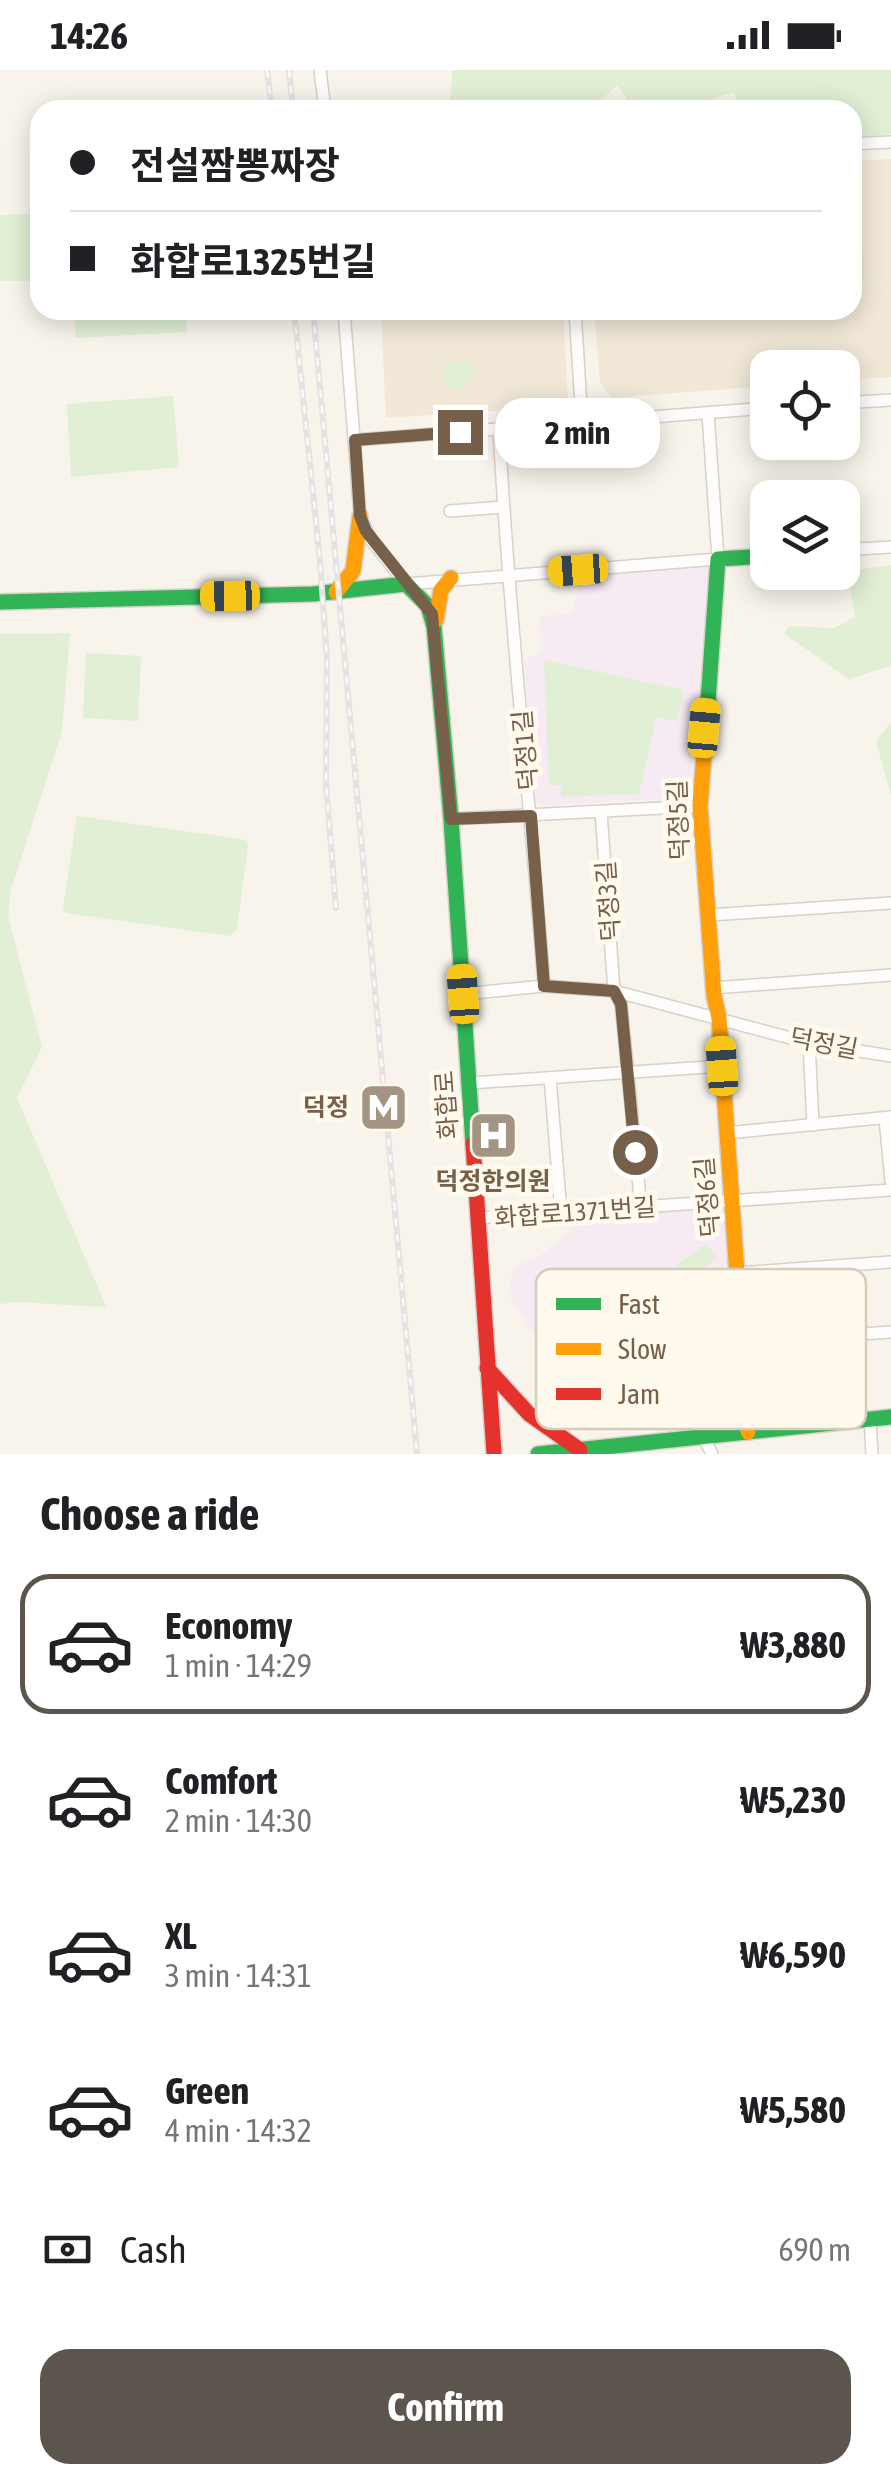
<!DOCTYPE html>
<html lang="en">
<head>
<meta charset="utf-8">
<style>
	body { margin:0; font-family:"Asap Condensed","Noto Sans KR",sans-serif; background:#f6f6f6; color:#202124; height:100vh; display:flex; flex-direction:column; font-size:38px; white-space:nowrap }
	* { box-sizing:border-box; margin:0 }
	p { font-size:32px; color:#757577 }
	.icon { flex:none; width:55px; height:55px; fill:none; stroke:currentColor; stroke-width:2; stroke-linecap:round; stroke-linejoin:round }
	.map { position:relative; height:1384px; overflow:hidden }
	.details { display:flex; flex-direction:column; background:#fff; flex:1 }
	.details>* { flex:none }
	.top-card { position:absolute; left:30px; top:30px; width:832px; height:220px; border-radius:30px; box-shadow:0 5px 25px #0003; display:grid; align-content:center; height:220px; padding:0 40px; background:#fff }
	.buttons { position:absolute; left:750px; top:280px; display:grid; gap:20px }
	.buttons a { display:grid; place-items:center; width:110px; height:110px; border-radius:20px; background:#fff; box-shadow:0 5px 25px #0003; font-size:50px }
	.end { position:absolute; width:45px; height:45px; margin:-22px; border:12px solid #776049; background:#fff; box-shadow:0 0 0 5px #fff }
	.from { border-radius:50% }
	.bubble { position:absolute; height:70px; border-radius:30px; background:#fff; box-shadow:0 5px 25px #0003; font-size:32px; font-weight:700; line-height:70px; text-align:center }
	.car { position:absolute; width:30px; height:60px; margin:-30px -15px; border-radius:12px; box-shadow:0 0 8px 2px #0007; background:linear-gradient(#f5c518 24%,#345 0 40%,#f5c518 0 76%,#345 0 86%,#f5c518 0) }
	.top-card b { display:flex; align-items:center; gap:35px; height:95px; font-size:38px }
	.top-card b+b { border-top:2px solid #e0e0e0 }
	.top-card i { width:25px; height:25px; background:#202124 }
	ul { padding:0; list-style:none }
	li { display:flex; align-items:center; gap:30px; height:140px; margin:0 20px 15px; padding:0 20px; border:5px solid transparent; border-radius:30px }
	li div { flex:1 }
	li b { display:block; font-size:38px }
	li em { font-style:normal; font-weight:700 }
	li.active { border-color:#5b554e }
	li>.icon { width:90px; height:90px; stroke-width:1.5 }
	h2 { padding:0 40px; font-size:45px; line-height:120px }
	.pay { display:flex; align-items:center; gap:25px; height:110px; padding:0 40px; font-size:38px }
	.pay p { margin-inline-start:auto }
	.action { display:flex; gap:20px; margin-top:auto; padding:20px 40px }
	.action a { flex:1; height:115px; border-radius:30px; background:#5b554e; color:#fff; font-size:40px; font-weight:700; line-height:115px; text-align:center }
	.status { display:flex; justify-content:space-between; align-items:center; height:70px; padding:0 50px; background:#fff; direction:ltr }
	.status svg { height:28px; fill:currentColor }
	.map>svg:first-child { display:block }
	.residential { fill:#f1e8d8 }
	.education { fill:#f6eaf3 }
	.green { fill:#e1efd5 }
	.lines { fill:none; stroke-linecap:round; stroke-linejoin:round }
	.street-casing { stroke:#d7d1c9; stroke-width:14 }
	.fast-casing { stroke:#d7d1c9; stroke-width:18 }
	.slow-casing { stroke:#d7d1c9; stroke-width:18 }
	.jam-casing { stroke:#d7d1c9; stroke-width:18 }
	.street { stroke:#fefdfc; stroke-width:11 }
	.fast { stroke:#30b455; stroke-width:15 }
	.slow { stroke:#ff9f0a; stroke-width:15 }
	.jam { stroke:#e5322d; stroke-width:15 }
	.rail-casing { stroke:#e5e2e5; stroke-width:6 }
	.rail { stroke:#fffaed; stroke-width:2.5; stroke-dasharray:8; stroke-linecap:butt }
	.route { stroke:#776049; stroke-width:12 }
	.labels { text-anchor:middle; stroke-width:10; stroke-linejoin:round; paint-order:stroke }
	.street-label { font-size:25px; fill:#776049; stroke:#fffaed }
	.poi-label { font-size:25px; font-weight:bold; fill:#776049; stroke:#fffaed; text-anchor:end }
	.key { fill:#fffaed; stroke:#d6ccbc; stroke-width:2.5 }
	.key-label { font-size:28px; fill:#776049 }
</style>
</head>
<body>
<div class="status"><b>14:26</b><svg viewBox="0 0 49 12"><path d="M0 12V9h3v3zM5 12V6h3v6zM10 12V3h3v9zM15 12V0h3v12zM26 1h20v11H26zM47 4h2v5h-2z"/></svg></div>
<div class="map">
<svg width="891" height="1384" viewBox="0 0 891 1384">
	<rect width="100%" height="100%" fill="#f8f4eb"/>
	<g class="residential">
		<path d="M891,89V307L843,310L842,298H768L767,316L611,328L600,312L594,240H852L853,91Z"/>
		<path d="M381,240H563L568,332L525,339L386,348Z"/>
		<path d="M820,416H848L852,469L843,470L842,428L821,427Z"/>
	</g>
	<g class="education">
		<path d="M713,495L690,727L537,736L524,590L541,583L540,546L571,544L582,505Z"/>
		<path d="M720,1135L728,1142L740,1327L707,1346L689,1348L681,1337L661,1352L596,1359L508,1224L512,1205L519,1194L536,1189L588,1146Z"/>
	</g>
	<g class="green">
		<path d="M452,0H891V64L853,70L852,40H740L734,22L676,40L629,31L617,15L590,40H450Z"/>
		<path d="M33,144L34,211H0V145Z"/>
		<path d="M863,179L865,216H853V180Z"/>
		<path d="M74,240H186L187,262L76,268Z"/>
		<path d="M692,240H734L731,249L692,250Z"/>
		<path d="M474,292L475,306L456,320H449L444,312L443,294Z"/>
		<path d="M173,326L179,397L71,407L67,334Z"/>
		<path d="M891,495V596L849,609L784,564L789,556L834,558L855,547L847,501Z"/>
		<path d="M70,563L62,661L11,820L8,846L42,977L17,1028L106,1237L15,1232L0,1234V564Z"/>
		<path d="M86,583L141,586L138,651L83,648Z"/>
		<path d="M544,590L684,620L677,651L656,647L639,724L561,727V715H549Z"/>
		<path d="M891,652V726L876,671Z"/>
		<path d="M77,746L246,770L248,775L237,860L229,866L66,843L63,837Z"/>
		<path d="M707,1174L717,1189L687,1210L677,1194Z"/>
		<path d="M674,1197L715,1259L624,1319L583,1257Z"/>
	</g>
	<g class="lines">
		<defs>
			<g id="street">
				<path d="M320,0L325,40"/>
				<path d="M852,74L891,72"/>
				<path d="M344,240L360,446L371,470L406,514L718,489L708,343"/>
				<path d="M575,240L582,352"/>
				<path d="M842,333L891,330"/>
				<path d="M499,358C509,545 530,730 544,916"/>
				<path d="M355,370L768,338"/>
				<path d="M450,441L503,437"/>
				<path d="M842,480L891,477"/>
				<path d="M601,742L614,921L621,934L641,1138"/>
				<path d="M451,749L700,736"/>
				<path d="M709,845L891,833"/>
				<path d="M713,918L891,905"/>
				<path d="M463,924L544,916L614,921L809,973L891,986"/>
				<path d="M809,973L813,1055"/>
				<path d="M550,1008L561,1142"/>
				<path d="M470,1013L722,996"/>
				<path d="M885,1048L891,1111"/>
				<path d="M727,1063L891,1047"/>
				<path d="M478,1148L891,1120"/>
				<path d="M838,1196L841,1265"/>
				<path d="M789,1199L794,1268"/>
				<path d="M739,1203L891,1192"/>
				<path d="M742,1272L891,1262"/>
				<path d="M870,1350L872,1384"/>
				<path d="M703,1366L712,1384"/>
			</g>
			<g id="fast">
				<path d="M0,532L313,524L406,514L428,536L434,557L451,749L473,1074"/>
				<path d="M707,646L718,489L768,486"/>
				<path d="M538,1384L891,1347"/>
			</g>
			<g id="slow">
				<path d="M336,522L353,501L360,446"/>
				<path d="M436,550L441,520L451,508"/>
				<path d="M707,646L700,736L714,926L719,948L748,1362"/>
			</g>
			<g id="jam">
				<path d="M473,1074L494,1384"/>
				<path d="M487,1298L529,1344L580,1380"/>
			</g>
		</defs>
		<use href="#street" class="street-casing"/>
		<use href="#fast" class="fast-casing"/>
		<use href="#slow" class="slow-casing"/>
		<use href="#jam" class="jam-casing"/>
		<use href="#street" class="street"/>
		<use href="#fast" class="fast"/>
		<use href="#slow" class="slow"/>
		<use href="#jam" class="jam"/>
		<defs>
			<g id="rail">
				<path d="M267,0L272,40"/>
				<path d="M289,0L293,40"/>
				<path d="M294,240L320,491L327,590L326,714L336,838"/>
				<path d="M313,240L417,1384"/>
			</g>
		</defs>
		<use href="#rail" class="rail-casing"/>
		<use href="#rail" class="rail"/>
	</g>
	<g class="lines">
		<path class="route" d="M460,362L355,370L360,446L366,461L432,544L451,749L531,746L544,916L614,921L621,934L635,1082"/>
	</g>
	<defs>
		<symbol id="metro-square" viewBox="-11 -11 22 22"><rect x="-9" y="-9" width="18" height="18" rx="4" fill="#a49482" stroke="#fffaed"/><path d="M-5.5 5V-5H-3L0 0L3-5H5.5V5H3V-.5L0 4L-3-.5V5Z" fill="#fff"/></symbol>
		<symbol id="hospital-square" viewBox="-11 -11 22 22"><rect x="-9" y="-9" width="18" height="18" rx="4" fill="#a49482" stroke="#fffaed"/><path d="M-5-5h3v3.5h4V-5h3V5h-3V1.5h-4V5h-3Z" fill="#fff"/></symbol>
	</defs>
	<g fill-rule="evenodd">
		<use href="#metro-square" x="356" y="1010" width="55" height="55"/>
		<use href="#hospital-square" x="466" y="1038" width="55" height="55"/>
	</g>
	<g class="labels">
		<g class="street-label">
			<text transform="translate(525 680) rotate(-95)" y="9">덕정1길</text>
			<text transform="translate(678 750) rotate(-92)" y="9">덕정5길</text>
			<text transform="translate(608 831) rotate(-94)" y="9">덕정3길</text>
			<text transform="translate(824 973) rotate(11)" y="9">덕정길</text>
			<text transform="translate(446 1035) rotate(-94)" y="9">화합로</text>
			<text transform="translate(707 1127) rotate(-95)" y="9">덕정6길</text>
			<text transform="translate(575 1142) rotate(-4)" y="9">화합로1371번길</text>
		</g>
		<g class="poi-label">
			<text x="349" y="1046">덕정</text>
			<text x="493" y="1120" text-anchor="middle">덕정한의원</text>
		</g>
	</g>
	<rect x="536" y="1199" width="330" height="160" rx="15" class="key"/>
	<rect x="556" y="1228" width="45" height="12" fill="#30b455"/>
	<rect x="556" y="1273" width="45" height="12" fill="#ff9f0a"/>
	<rect x="556" y="1318" width="45" height="12" fill="#e5322d"/>
	<g class="key-label">
		<text x="618" y="1244">Fast</text>
		<text x="618" y="1289">Slow</text>
		<text x="618" y="1334">Jam</text>
	</g>
</svg>
<div class="buttons">
<a><svg class="icon" aria-label="locate" viewBox="0 0 24 24"><circle cx="12" cy="12" r="6"/><path d="M12 2v4M12 18v4M2 12h4M18 12h4"/></svg></a>
<a><svg class="icon" aria-label="layers" viewBox="0 0 24 24"><path d="M12 4l9 5-9 5-9-5zM3 14l9 5 9-5"/></svg></a>
</div>
<i class="end from" style="left:635px;top:1082px"></i>
<i class="end" style="left:460px;top:362px"></i>
<div class="bubble" style="left:495px;top:328px;width:165px">2 min</div>
<i class="car" style="left:578px;top:500px;rotate:266deg"></i>
<i class="car" style="left:230px;top:526px;rotate:269deg"></i>
<i class="car" style="left:704px;top:658px;rotate:5deg"></i>
<i class="car" style="left:463px;top:924px;rotate:356deg"></i>
<i class="car" style="left:722px;top:996px;rotate:356deg"></i>
<div class="top-card">
<b><i class="from"></i>전설짬뽕짜장</b>
<b><i></i>화합로1325번길</b>
</div>
</div>
<section class="details">
<h2>Choose a ride</h2>
<ul>
<li class="active"><svg class="icon" aria-label="car" viewBox="0 0 24 24"><path d="M5 17H2v-5l4-1 3-4h7l3 4 3 1v5h-3M9 17h6M6 11h13"/><circle cx="7" cy="17" r="2"/><circle cx="17" cy="17" r="2"/></svg><div><b>Economy</b><p>1 min · 14:29</p></div><em>₩3,880</em></li>
<li><svg class="icon" aria-label="car" viewBox="0 0 24 24"><path d="M5 17H2v-5l4-1 3-4h7l3 4 3 1v5h-3M9 17h6M6 11h13"/><circle cx="7" cy="17" r="2"/><circle cx="17" cy="17" r="2"/></svg><div><b>Comfort</b><p>2 min · 14:30</p></div><em>₩5,230</em></li>
<li><svg class="icon" aria-label="car" viewBox="0 0 24 24"><path d="M5 17H2v-5l4-1 3-4h7l3 4 3 1v5h-3M9 17h6M6 11h13"/><circle cx="7" cy="17" r="2"/><circle cx="17" cy="17" r="2"/></svg><div><b>XL</b><p>3 min · 14:31</p></div><em>₩6,590</em></li>
<li><svg class="icon" aria-label="car" viewBox="0 0 24 24"><path d="M5 17H2v-5l4-1 3-4h7l3 4 3 1v5h-3M9 17h6M6 11h13"/><circle cx="7" cy="17" r="2"/><circle cx="17" cy="17" r="2"/></svg><div><b>Green</b><p>4 min · 14:32</p></div><em>₩5,580</em></li>
</ul>
<div class="pay"><svg class="icon" aria-label="cash" viewBox="0 0 24 24"><path d="M3 7h18v10H3z"/><circle cx="12" cy="12" r="2"/></svg>Cash<p>690 m</p></div>
<div class="action"><a>Confirm</a></div>
</section>
</body>
</html>
